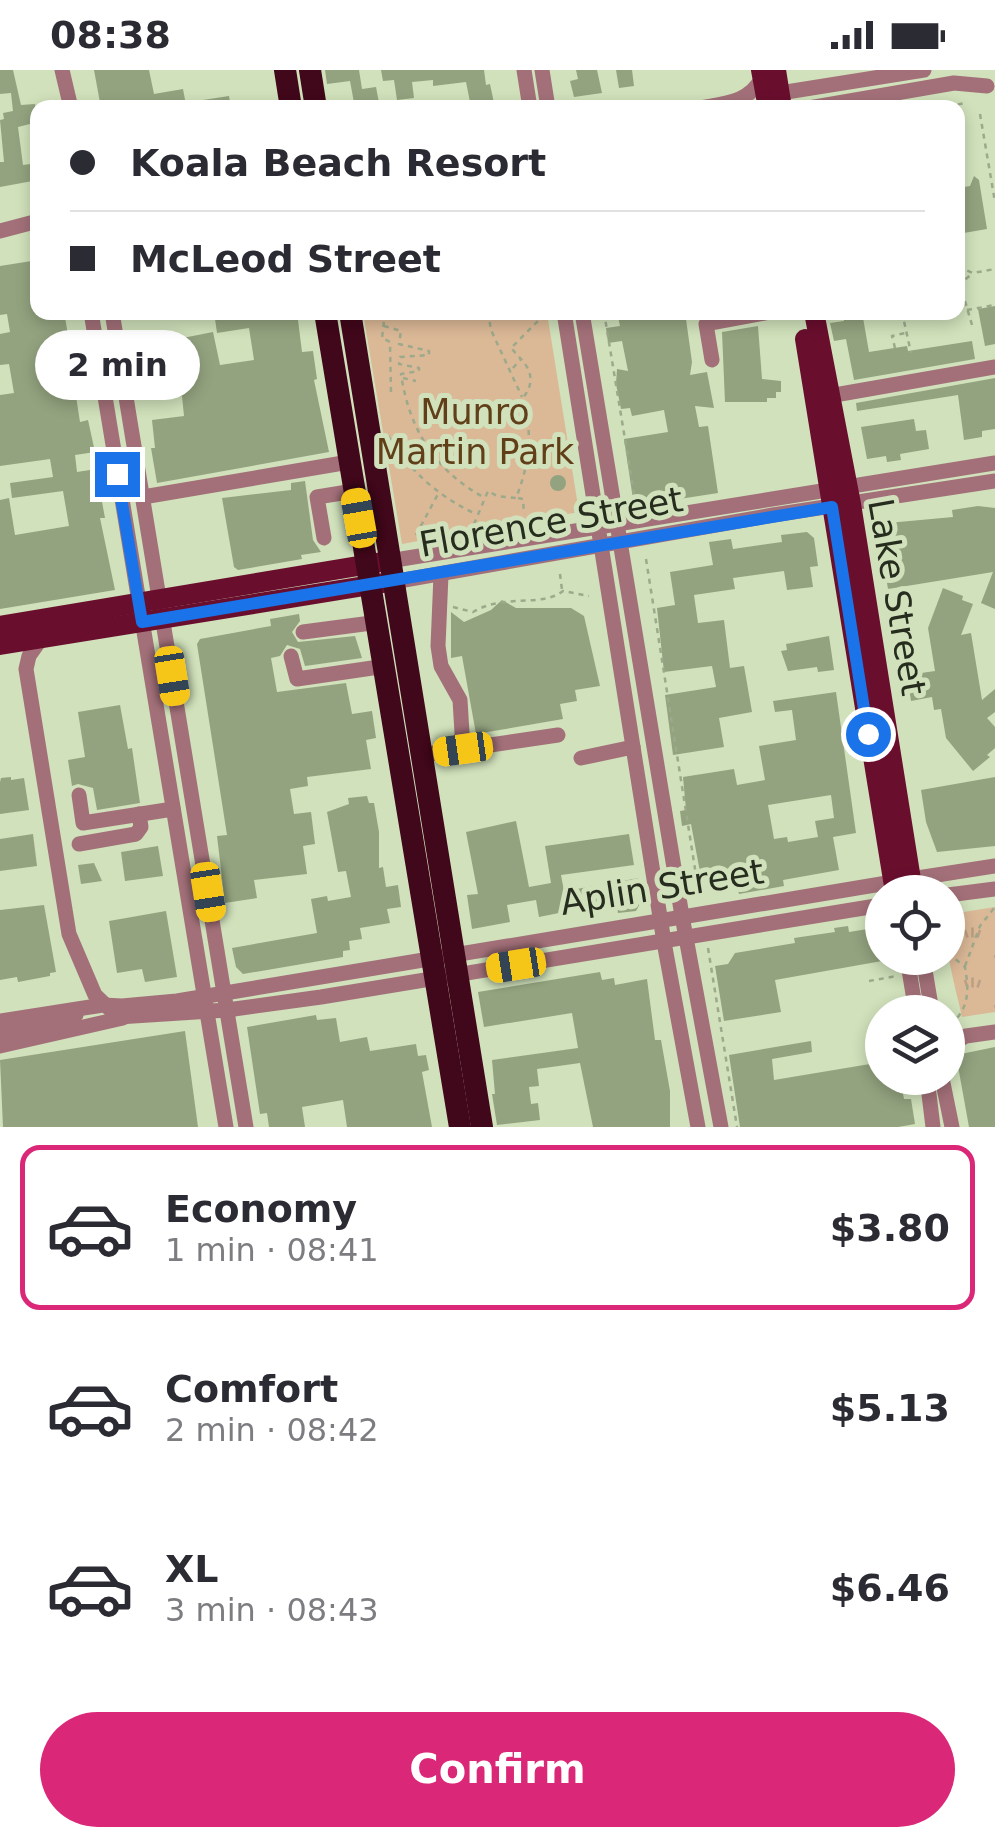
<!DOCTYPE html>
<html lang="en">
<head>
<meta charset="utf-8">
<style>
	body { margin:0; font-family:"DejaVu Sans",sans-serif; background:#f7f7f7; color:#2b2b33; height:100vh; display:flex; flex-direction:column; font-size:38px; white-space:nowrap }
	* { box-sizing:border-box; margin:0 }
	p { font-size:32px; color:#7c7c81 }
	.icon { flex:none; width:55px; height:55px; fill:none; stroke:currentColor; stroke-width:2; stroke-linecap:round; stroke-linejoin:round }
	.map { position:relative; height:1057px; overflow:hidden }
	.details { display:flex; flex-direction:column; background:#fff; flex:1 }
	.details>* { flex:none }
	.top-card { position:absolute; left:30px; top:30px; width:935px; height:220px; border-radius:20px; box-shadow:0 5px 15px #0003; display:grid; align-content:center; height:220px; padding:0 40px; background:#fff }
	.buttons { position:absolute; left:865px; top:805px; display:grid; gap:20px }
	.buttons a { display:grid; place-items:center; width:100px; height:100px; border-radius:50%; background:#fff; box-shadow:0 5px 15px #0003; font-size:50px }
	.end { position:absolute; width:45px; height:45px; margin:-22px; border:12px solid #1a73e8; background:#fff; box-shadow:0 0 0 5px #fff }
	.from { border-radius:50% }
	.bubble { position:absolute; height:70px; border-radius:35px; background:#fff; box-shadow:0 5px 15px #0003; font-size:32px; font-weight:600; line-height:70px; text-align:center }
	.car { position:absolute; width:30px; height:60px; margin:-30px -15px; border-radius:12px; box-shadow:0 0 8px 2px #0007; background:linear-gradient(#f5c518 24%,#345 0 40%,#f5c518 0 76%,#345 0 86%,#f5c518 0) }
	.top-card b { display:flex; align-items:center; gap:35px; height:95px; font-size:38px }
	.top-card b+b { border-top:2px solid #e1e1e2 }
	.top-card i { width:25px; height:25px; background:#2b2b33 }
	ul { padding:18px 0 0; list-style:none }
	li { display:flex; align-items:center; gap:30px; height:165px; margin:0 20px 15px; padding:0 20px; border:5px solid transparent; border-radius:20px }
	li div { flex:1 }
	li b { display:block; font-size:38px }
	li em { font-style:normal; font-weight:600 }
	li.active { border-color:#db2777 }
	li>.icon { width:90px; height:90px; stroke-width:1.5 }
	.button { display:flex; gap:20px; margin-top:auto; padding:20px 40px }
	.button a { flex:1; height:115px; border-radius:60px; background:#db2777; color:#fff; font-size:40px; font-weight:600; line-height:115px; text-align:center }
	.status { display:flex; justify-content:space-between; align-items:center; height:70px; padding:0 50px; background:#fff; direction:ltr }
	.status svg { height:28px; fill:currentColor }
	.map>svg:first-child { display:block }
	.grass { fill:url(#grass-tufts) }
	.green { fill:#dbb997 }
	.building { fill:#93a37f; fill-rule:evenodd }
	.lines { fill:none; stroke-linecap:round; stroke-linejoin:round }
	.path { stroke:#9ca98b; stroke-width:2.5; stroke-dasharray:5 5; stroke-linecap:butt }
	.minor { stroke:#a37079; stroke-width:15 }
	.major { stroke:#6a0e2e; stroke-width:20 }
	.highway { stroke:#41071a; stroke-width:22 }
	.route { stroke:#1a73e8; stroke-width:12 }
	.labels { text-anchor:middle; stroke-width:10; stroke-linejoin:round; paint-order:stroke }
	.park-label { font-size:35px; fill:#613f19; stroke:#d0e1bb }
	.street-label { font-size:35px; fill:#262c1e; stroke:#d0e1bb }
</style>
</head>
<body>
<div class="status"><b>08:38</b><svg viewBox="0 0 49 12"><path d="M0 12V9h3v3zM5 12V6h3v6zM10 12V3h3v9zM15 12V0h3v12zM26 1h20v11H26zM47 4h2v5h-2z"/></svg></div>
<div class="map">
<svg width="995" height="1057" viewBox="0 0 995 1057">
	<defs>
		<pattern id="grass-tufts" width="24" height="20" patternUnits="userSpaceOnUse" patternTransform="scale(2.5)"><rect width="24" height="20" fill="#dbb997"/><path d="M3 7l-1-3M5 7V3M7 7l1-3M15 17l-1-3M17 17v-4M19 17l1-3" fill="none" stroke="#bc9f82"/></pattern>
	</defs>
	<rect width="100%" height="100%" fill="#d0e1bb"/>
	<path class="grass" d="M995,837V942L962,947C957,921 939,867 951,844Z"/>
	<path class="green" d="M363,243H547L579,442L402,474Z"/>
	<g class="building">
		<path d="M0,0H13L21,35L35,34L38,52L18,57L23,95L38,93V110L0,117V92H4L0,50L4,49L3,43L13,41L11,23L0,24Z"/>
		<path d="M94,0H149L154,24L183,19L186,35L101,38Z"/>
		<path d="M325,0H359L362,19L376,17L380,38H355L350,11L327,14Z"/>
		<path d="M381,0H484L486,15L490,14L494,33L471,37L466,12L433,16V10L412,12L414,28L397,30L394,10L383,11Z"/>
		<path d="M576,0H597L602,23L574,27L570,11L578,9Z"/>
		<path d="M616,0H632L634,16L619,18Z"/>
		<path d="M229,26L231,38H190V32Z"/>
		<path d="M974,106L979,110L987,159L958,164V118L970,116Z"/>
		<path d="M38,190V242H64L66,253L71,284L65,285L71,320H75L80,352L88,350L95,382L75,385L77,402L96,399L105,448H100L115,520L0,539V430L9,428L15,465L69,456L63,421L12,428L10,413L53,407L50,389L0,396V325L14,323L9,294L0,295V264L10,262L7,244L0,245V196Z"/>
		<path d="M995,236V274L985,276L978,239Z"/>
		<path d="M214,242H297L302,282L313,281L317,309L314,310L329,382L157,413L151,378H155L152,350L184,346L182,326L159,330L154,300L142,302L137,277L213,262L220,295L254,290L249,258L217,263Z"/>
		<path d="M617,242H685L692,292L690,305L707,302L714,338L695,336L699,357L708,356L718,423L634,436L624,369L668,362L664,340L632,346L630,338L621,339L616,314L617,299L628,301L622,271L608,273L606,258L620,256Z"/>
		<path d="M843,242H862L869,282L907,276L908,281L972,271L975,289L854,310L846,269L834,271L830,253L844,251Z"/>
		<path d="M758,256L762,309L781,311V322H776V328H767V332H725L722,262Z"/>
		<path d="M995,308V359L982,361V367L964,370L958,325L857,341L856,333Z"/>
		<path d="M914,349L916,361L926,360L929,379L900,384L901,390L887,392L886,386L867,389L861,357Z"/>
		<circle cx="558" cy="413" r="8"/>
		<path d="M305,411L313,470L321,482L301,485L302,489L238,500L234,497L222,428L291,420V413Z"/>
		<path d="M978,436L995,438V539L981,533L993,502L888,519L877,454L953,447L952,440Z"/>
		<path d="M807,462L814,468L818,496L810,497L813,517L787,520L784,501L733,508L735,519L694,525L698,553L724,550L730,598L744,596L752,642L719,648L724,677L673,685L665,625L716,617L712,596L664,602L657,538L675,535L670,502L713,495L709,472L731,469L733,479L782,472L781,465Z"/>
		<path d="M943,518L963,526L962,530L973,534L961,565L971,563L982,630L995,619V642L987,648L995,657V678L987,685L990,687L973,701L946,668L941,639L934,640L932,627L911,631L907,605L935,601L928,558Z"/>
		<path d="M502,530L516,538H571L584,546L600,616L575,620L577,631L560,634L563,649L476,664L462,586L451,588V542L464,552L491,540Z"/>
		<path d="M299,544L300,551L292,562L298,572L355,566L362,588L305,596L300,579L287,575L280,586L271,588L277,622L346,613L352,644L372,641L376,668L366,670L371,699L307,707L308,716L290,719L294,744L311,742L315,774L303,776L307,804L254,810L257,828L225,833L217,766L227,765L197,574L200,569L271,556L270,549Z"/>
		<path d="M829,566L834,600L818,602L817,597L788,601L781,581L787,580L786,574Z"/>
		<path d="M836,622L856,763L833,767L839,800L783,810L784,816L739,824L737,816L703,818L691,754L682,756L680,741L686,740L683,707L734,699L737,715L765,710L759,676L796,670L792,640L775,642L773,631ZM831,725L834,748L815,751L818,767L788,772L787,767L774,769L768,735Z"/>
		<path d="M120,635L128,679L132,678L140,733L97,740L93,718L78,714L72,716L68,690L85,687L78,642Z"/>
		<path d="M11,707V710L24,708L29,740L0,744V712L1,708Z"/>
		<path d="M995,707V776L937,782L926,752L921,720Z"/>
		<path d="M367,726L369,733H374L379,762V798L383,797L386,817L398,815L401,837L387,839L390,853L360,858L362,869L349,871L350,880L343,881V887L243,904L236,897L232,878L317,863L311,829L327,826L328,831L351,827L346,801L338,802L327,742L349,734L348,728Z"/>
		<path d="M516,751L529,817L551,813L545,776L629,764L634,795L561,805L564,821L595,816L599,835L539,847L536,830L507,835L510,852L472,859L467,825L478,824L466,762Z"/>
		<path d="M33,764L37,796L0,801V769Z"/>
		<path d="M158,776L163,806L125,811L121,782Z"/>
		<path d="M94,793L102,811L81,814L78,795Z"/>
		<path d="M638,808L641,832L636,841L618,843L613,813Z"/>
		<path d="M44,835L56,902L50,903V906L18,912L17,907L0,910V840Z"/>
		<path d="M166,841L177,907L145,912L142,899L117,903L109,851Z"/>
		<path d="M848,856L849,862L874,858L878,860L882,891L775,910L781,942L724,951L715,896L728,894L735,883L795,873L794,868L835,862L834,858Z"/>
		<path d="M600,902L602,910L614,908L615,915L647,909L655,970H661L670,1021V1057H593L580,993L537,999L539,1016L529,1017L531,1034L538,1033L540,1050L497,1055L492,1024H495L492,990L578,978L572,943L484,957L478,922Z"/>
		<path d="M316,945L317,950L336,948L340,972L367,967L370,981L416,974L418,986L426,985L429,1000L422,1002L432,1057H347L343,1030L302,1037L305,1057H269L267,1043L260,1044L247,957Z"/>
		<path d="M185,961L198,1057H3L0,990Z"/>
		<path d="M811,971L812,982L772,989L774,1010L882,992V1008H900L904,1029H911L915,1054L898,1057H740L729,985Z"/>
		<path d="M995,977V1057H969L956,985Z"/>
	</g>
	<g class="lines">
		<g class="path">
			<path d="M938,38L966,33"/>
			<path d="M980,44L995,132"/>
			<path d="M958,197L973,203L995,199"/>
			<path d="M967,240L995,235"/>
			<path d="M385,242L382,268L390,272L391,324"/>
			<path d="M488,242L491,260L522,327"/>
			<path d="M604,242L636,436"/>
			<path d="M902,242L911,283"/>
			<path d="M972,255L960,214L973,203"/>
			<path d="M384,256L401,261L399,274L429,281V285L400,287L399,294L419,298V301L401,304C409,359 435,401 485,428"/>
			<path d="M895,278L892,266L905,263"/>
			<path d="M513,298L521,289L511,278L543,246"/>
			<path d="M403,308L416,311"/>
			<path d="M388,366C410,401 439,427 476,444"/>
			<path d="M518,428L523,429L524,444"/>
			<path d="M575,438V445"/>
			<path d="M474,454L488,421L497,426L516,428C529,395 534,362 522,329C534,315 533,302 521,289"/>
			<path d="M416,465L438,424"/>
			<path d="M646,489L699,824"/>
			<path d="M560,504L562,520"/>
			<path d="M453,537L473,542C505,523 541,538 563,521L589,526"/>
			<path d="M708,878L737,1057"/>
			<path d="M948,883L965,897C968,915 970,933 957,948"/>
			<path d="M965,896L980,856L995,837"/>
			<path d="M869,911L897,906"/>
		</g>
		<g class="minor">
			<path d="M62,0L71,38"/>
			<path d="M524,0L530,38"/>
			<path d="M542,0L548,38"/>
			<path d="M780,23L924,0"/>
			<path d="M699,38C727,33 748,33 763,7"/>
			<path d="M809,38L954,13L987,16"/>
			<path d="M0,161L38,151"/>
			<path d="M91,242L226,1057"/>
			<path d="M112,242L246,1057"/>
			<path d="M564,242L664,872L698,1057"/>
			<path d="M582,242L682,846L721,1057"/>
			<path d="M712,290L706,254L770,242"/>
			<path d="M829,326L995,297"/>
			<path d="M143,427L349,392"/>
			<path d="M324,468L317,427L354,421"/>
			<path d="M389,491L995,393"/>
			<path d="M441,505L438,576L441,596L460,630L463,679"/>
			<path d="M393,512L773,445L995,411"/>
			<path d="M303,562L379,552"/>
			<path d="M41,569L29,586L26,599L69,864L95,925L118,947L227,940L321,927L882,835"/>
			<path d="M291,586L297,609L386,596"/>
			<path d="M422,685L558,665"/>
			<path d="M581,688L633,677"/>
			<path d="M79,725L83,753L173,739"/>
			<path d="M79,774L136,764L141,757L139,744"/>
			<path d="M911,809L995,796"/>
			<path d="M948,825L995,819"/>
			<path d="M907,888L916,942"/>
			<path d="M923,888L932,942"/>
			<path d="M0,951L103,935L122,936L177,931L893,812"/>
			<path d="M0,964L76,945"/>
			<path d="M0,976L123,948"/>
			<path d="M948,976L966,966L995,962"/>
			<path d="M927,1008L933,1057"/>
			<path d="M942,1008L952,1057"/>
		</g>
		<g class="major">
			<path d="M761,0L768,38"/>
			<path d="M776,0L782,38"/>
			<path d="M814,242L851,434L913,822"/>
			<path d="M805,269L895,822"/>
			<path d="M0,556L382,492"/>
			<path d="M0,575L383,513"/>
		</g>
		<g class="highway">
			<path d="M285,0L291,38"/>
			<path d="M310,0L316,38"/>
			<path d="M325,242L460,1057"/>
			<path d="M350,242L482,1057"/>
		</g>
	</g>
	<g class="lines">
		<path class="route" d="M117,404L142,552L832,437L868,664"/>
	</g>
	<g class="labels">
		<g class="park-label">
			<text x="475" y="354">Munro<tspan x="475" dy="40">Martin Park</tspan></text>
		</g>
		<g class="street-label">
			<text transform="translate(551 452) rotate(-10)" y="12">Florence Street</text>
			<text transform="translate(897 527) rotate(80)" y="12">Lake Street</text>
			<text transform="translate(662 817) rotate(-9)" y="12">Aplin Street</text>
		</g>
	</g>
</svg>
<div class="buttons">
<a><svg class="icon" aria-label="locate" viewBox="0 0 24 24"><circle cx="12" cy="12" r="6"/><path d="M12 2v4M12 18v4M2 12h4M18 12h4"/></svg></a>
<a><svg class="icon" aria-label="layers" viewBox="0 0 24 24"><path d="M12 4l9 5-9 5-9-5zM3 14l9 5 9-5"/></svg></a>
</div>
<i class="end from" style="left:868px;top:664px"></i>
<i class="end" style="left:117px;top:404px"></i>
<div class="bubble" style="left:35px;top:260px;width:165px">2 min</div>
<i class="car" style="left:359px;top:448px;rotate:350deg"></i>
<i class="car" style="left:172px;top:606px;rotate:171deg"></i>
<i class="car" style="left:463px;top:679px;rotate:262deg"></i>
<i class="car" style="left:208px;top:822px;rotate:171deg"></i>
<i class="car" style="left:516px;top:895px;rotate:261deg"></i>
<div class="top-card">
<b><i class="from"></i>Koala Beach Resort</b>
<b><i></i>McLeod Street</b>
</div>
</div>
<section class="details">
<ul>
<li class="active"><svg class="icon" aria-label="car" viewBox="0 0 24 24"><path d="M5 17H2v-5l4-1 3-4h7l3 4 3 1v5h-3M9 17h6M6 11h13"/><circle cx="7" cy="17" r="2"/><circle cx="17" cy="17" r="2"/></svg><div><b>Economy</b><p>1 min · 08:41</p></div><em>$3.80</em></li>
<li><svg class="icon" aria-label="car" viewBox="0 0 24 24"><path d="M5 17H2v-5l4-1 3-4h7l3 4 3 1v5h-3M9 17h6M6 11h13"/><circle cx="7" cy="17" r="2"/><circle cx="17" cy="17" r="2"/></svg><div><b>Comfort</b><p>2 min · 08:42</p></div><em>$5.13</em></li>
<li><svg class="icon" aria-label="car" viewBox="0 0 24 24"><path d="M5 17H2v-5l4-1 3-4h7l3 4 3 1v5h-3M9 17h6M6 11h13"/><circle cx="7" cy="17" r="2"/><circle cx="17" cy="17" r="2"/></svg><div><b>XL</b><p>3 min · 08:43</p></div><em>$6.46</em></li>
</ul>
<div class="button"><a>Confirm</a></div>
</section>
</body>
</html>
